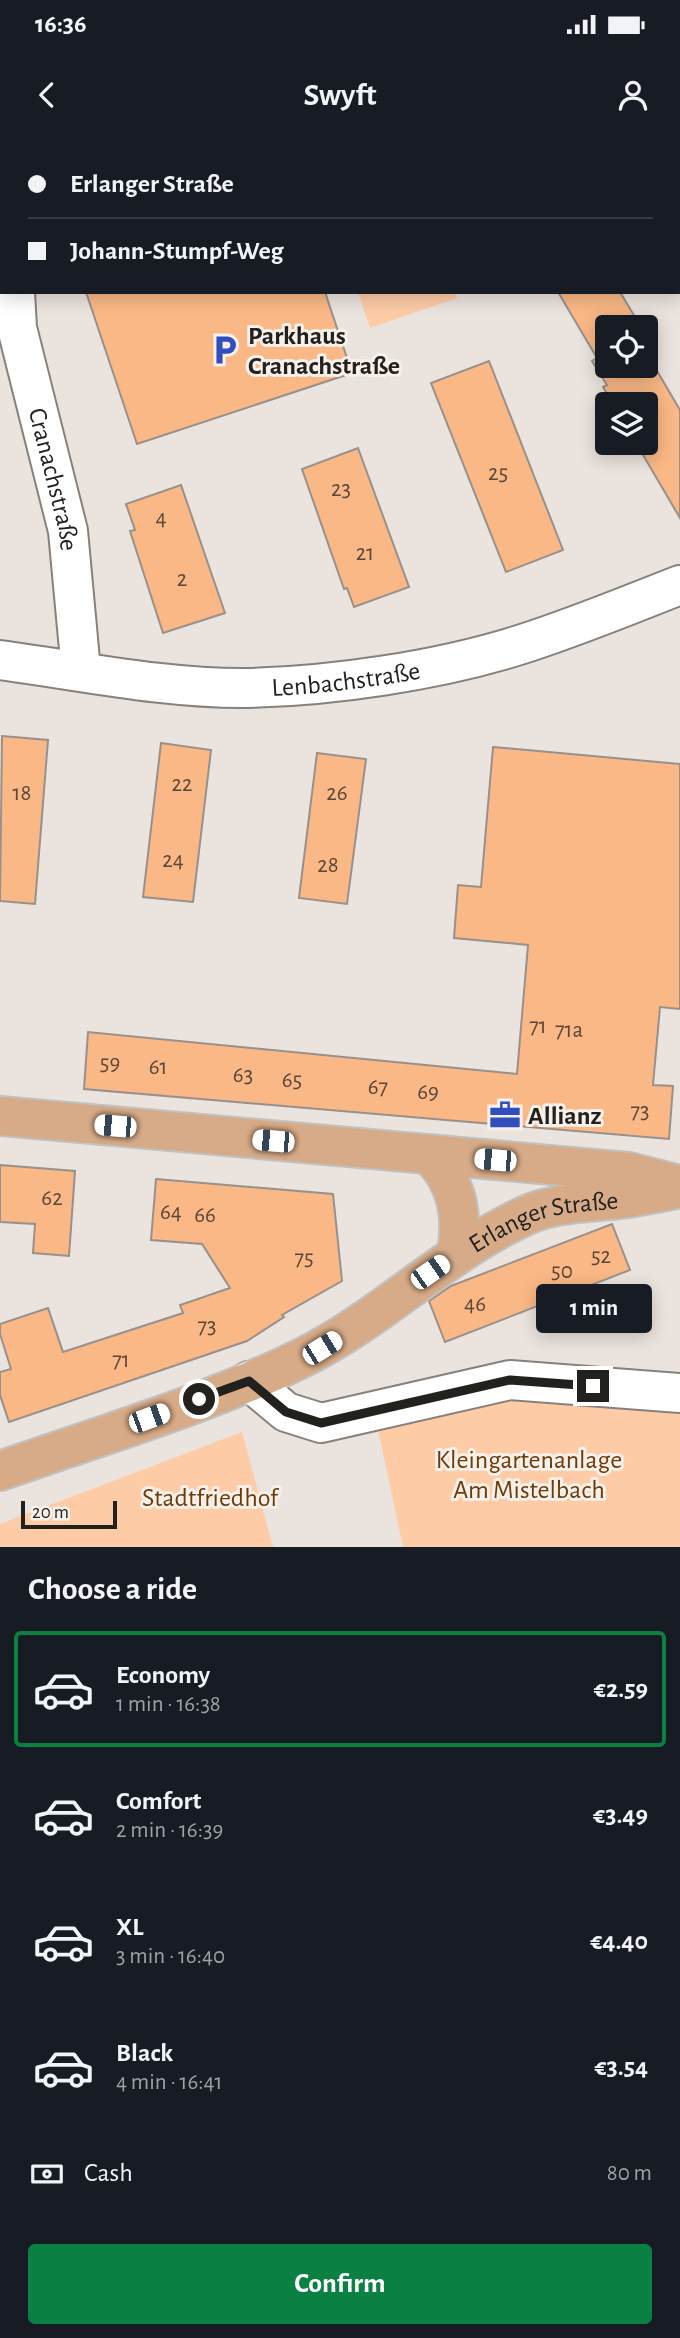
<!DOCTYPE html>
<html lang="en">
<head>
<meta charset="utf-8">
<style>
	body { margin:0; font-family:"Alegreya Sans",sans-serif; background:#20242c; color:#f1f3f6; height:100vh; display:flex; flex-direction:column; font-size:26px; white-space:nowrap }
	* { box-sizing:border-box; margin:0 }
	p { font-size:23px; color:#9ea1a6 }
	.icon { flex:none; width:38px; height:38px; fill:none; stroke:currentColor; stroke-width:2; stroke-linecap:round; stroke-linejoin:round }
	.map { position:relative; height:1407px; overflow:hidden }
	.details { display:flex; flex-direction:column; background:#171b24; flex:1 }
	.details>* { flex:none }
	.hud { position:absolute; left:0px; top:0px; width:681px; height:154px; box-shadow:0 4px 18px #0003; display:grid; align-content:center; height:154px; padding:0 28px; background:#171b24 }
	.tools { position:absolute; left:595px; top:175px; display:grid; gap:14px }
	.tools a { display:grid; place-items:center; width:63px; height:63px; border-radius:7px; background:#171b24; box-shadow:0 4px 18px #0003; font-size:35px }
	.scale { position:absolute; left:21px; bottom:18px; width:96px; box-sizing:border-box; padding-left:7px; border:4px solid #23211e; border-top:0; font-size:19px; line-height:24px; white-space:nowrap; color:#23211e; -webkit-text-stroke:5px #f8f0ea; paint-order:stroke }
	.end { position:absolute; width:32px; height:32px; margin:-16px; border:9px solid #23211e; background:#fff; box-shadow:0 0 0 4px #fff }
	.from { border-radius:50% }
	.bubble { position:absolute; height:49px; border-radius:7px; background:#171b24; box-shadow:0 4px 18px #0003; font-size:23px; font-weight:700; line-height:49px; text-align:center }
	.car { position:absolute; width:21px; height:42px; margin:-21px -10px; border-radius:9px; box-shadow:0 0 5px 2px #0007; background:linear-gradient(#fff 24%,#345 0 40%,#fff 0 76%,#345 0 86%,#fff 0) }
	.hud b { display:flex; align-items:center; gap:24px; height:66px; font-size:26px }
	.hud b+b { border-top:2px solid #363941 }
	.hud i { width:18px; height:18px; background:#f1f3f6 }
	ul { padding:0; list-style:none }
	li { display:flex; align-items:center; gap:21px; height:116px; margin:0 14px 10px; padding:0 14px; border:4px solid transparent; border-radius:7px }
	li div { flex:1 }
	li b { display:block; font-size:26px }
	li em { font-style:normal; font-weight:700 }
	li.selected { border-color:#0b8043 }
	li>.icon { width:63px; height:63px; stroke-width:1.5 }
	h2 { padding:0 28px; font-size:32px; line-height:84px }
	.pay { display:flex; align-items:center; gap:18px; height:77px; padding:0 28px; font-size:26px }
	.pay p { margin-inline-start:auto }
	.cta { display:flex; gap:14px; margin-top:auto; padding:14px 28px }
	.cta a { flex:1; height:80px; border-radius:7px; background:#0b8043; color:#fff; font-size:28px; font-weight:700; line-height:80px; text-align:center }
	.status { display:flex; justify-content:space-between; align-items:center; height:49px; padding:0 35px; background:#171b24; direction:ltr }
	.status svg { height:19px; fill:currentColor }
	header { display:flex; justify-content:space-between; align-items:center; height:91px; padding:0 28px; background:#171b24; font-size:32px; font-weight:700 }
	.map>svg:first-child { display:block }
	.green { fill:#fdcca7 }
	.building { fill:#fab886; stroke:#98918b; stroke-width:2 }
	.lines { fill:none; stroke-linecap:round; stroke-linejoin:round }
	.street-casing { stroke:#88817b; stroke-width:42 }
	.secondary-casing { stroke:#88817b; stroke-width:42 }
	.primary-casing { stroke:#c1c1c0; stroke-width:42 }
	.street { stroke:#fff; stroke-width:38 }
	.secondary { stroke:#ebd5c3; stroke-width:38 }
	.primary { stroke:#d7ab87; stroke-width:38 }
	.route { stroke:#23211e; stroke-width:9 }
	.labels { text-anchor:middle; stroke-width:6; stroke-linejoin:round; paint-order:stroke }
	.number-label { font-size:23px; fill:#594738 }
	.poi-label { font-size:26px; font-weight:bold; fill:#23211e; stroke:#f8f0ea; text-anchor:start }
	.street-label { font-size:26px; fill:#23211e; stroke:#f8f0ea }
	.park-label { font-size:26px; fill:#6e3a06; stroke:#f8f0ea }
</style>
</head>
<body>
<div class="status"><b>16:36</b><svg viewBox="0 0 49 12"><path d="M0 12V9h3v3zM5 12V6h3v6zM10 12V3h3v9zM15 12V0h3v12zM26 1h20v11H26zM47 4h2v5h-2z"/></svg></div>
<header><svg class="icon" aria-label="back" viewBox="0 0 24 24"><path d="M15 5l-7 7 7 7"/></svg>Swyft<svg class="icon" aria-label="person" viewBox="0 0 24 24"><circle cx="12" cy="8" r="4"/><path d="M4 21q1-7 8-7t8 7"/></svg></header>
<div class="map">
<svg width="680" height="1407" viewBox="0 0 680 1407">
	<rect width="100%" height="100%" fill="#ebe3dd"/>
	<g class="green">
		<path d="M358,152H455L457,158L370,188Z"/>
		<path d="M512,1261L680,1270V1407H403L377,1285Z"/>
		<path d="M242,1292L273,1407H0V1384Z"/>
	</g>
	<g class="building">
		<path d="M86,152H325L352,233L137,304Z"/>
		<path d="M558,152H620L641,187H607V226H646V196L657,215L650,219L680,270V378L636,303H646V264H613L603,247L607,245L592,221L597,218Z"/>
		<path d="M489,221L563,410L506,432L431,243Z"/>
		<path d="M358,308L409,447L354,467L347,448L344,449L302,329Z"/>
		<path d="M181,345L225,473L163,493L130,391L135,390L126,364Z"/>
		<path d="M2,596L48,600L35,764L0,761Z"/>
		<path d="M161,603L211,610L193,762L143,757Z"/>
		<path d="M493,607L680,624V869L660,867L653,945L673,946L669,999L84,949L88,892L517,934L528,805L454,798L458,745L481,747Z"/>
		<path d="M317,613L366,619L347,764L299,758Z"/>
		<path d="M0,1025L75,1031L69,1116L33,1113L35,1084L0,1082Z"/>
		<path d="M156,1039L333,1054L342,1141L282,1175L284,1177L247,1201L9,1282L0,1255V1232L11,1229L0,1194V1184L48,1168L63,1212L183,1173L180,1165L230,1148L202,1104L151,1100Z"/>
		<path d="M612,1084L630,1130L445,1202L429,1161L451,1146Z"/>
	</g>
	<g class="lines">
		<defs>
			<g id="street">
				<path d="M125,2L130,0"/>
				<path d="M0,68L2,75"/>
				<path id="s1" d="M15,152L17,188L68,391L81,531"/>
				<path id="s2" d="M0,520C82,531 166,549 248,548C332,546 435,531 516,506C571,489 626,466 680,445"/>
				<path d="M249,1241L286,1272L321,1283L510,1240L680,1253"/>
			</g>
			<g id="secondary">
				<path d="M645,0L646,2"/>
				<path d="M679,58L680,60"/>
			</g>
			<g id="primary">
				<path d="M0,976L629,1032L675,1044"/>
				<path d="M430,1015C458,1044 463,1075 457,1113"/>
				<path id="s3" d="M0,1331C99,1296 208,1264 302,1218C383,1178 446,1111 529,1074C561,1061 595,1063 628,1058C645,1055 663,1052 680,1048"/>
			</g>
		</defs>
		<use href="#street" class="street-casing"/>
		<use href="#secondary" class="secondary-casing"/>
		<use href="#primary" class="primary-casing"/>
		<use href="#street" class="street"/>
		<use href="#secondary" class="secondary"/>
		<use href="#primary" class="primary"/>
	</g>
	<g class="lines">
		<path class="route" d="M199,1259L249,1241L286,1272L321,1283L510,1240L593,1246"/>
	</g>
	<defs>
		<symbol id="parking-bare" viewBox="-9 -9 18 18"><path d="M-3.5-5.5H1a3.5 3.5 0 0 1 0 7H-1V5.5H-3.5ZM-1-3.4V-.6H.8a1.4 1.4 0 0 0 0-2.8Z" fill="#314ebf" stroke="#f8f0ea" stroke-width="2.5" paint-order="stroke"/></symbol>
		<symbol id="office-bare" viewBox="-9 -9 18 18"><path d="M-6-3h4V-5.5h4V-3h4V5H-6ZM-1-4.5V-3h2v-1.5ZM-6 0V1H6V0Z" fill="#314ebf" stroke="#f8f0ea" stroke-width="2.5" paint-order="stroke"/></symbol>
	</defs>
	<g fill-rule="evenodd">
		<use href="#parking-bare" x="203" y="188" width="44" height="44"/>
		<use href="#office-bare" x="483" y="953" width="44" height="44"/>
	</g>
	<g class="labels">
		<g class="number-label">
			<text x="498" y="340">25</text>
			<text x="341" y="356">23</text>
			<text x="161" y="385">4</text>
			<text x="365" y="420">21</text>
			<text x="182" y="446">2</text>
			<text x="182" y="651">22</text>
			<text x="22" y="660">18</text>
			<text x="337" y="660">26</text>
			<text x="173" y="727">24</text>
			<text x="328" y="732">28</text>
			<text x="538" y="893">71</text>
			<text x="569" y="897">71a</text>
			<text x="110" y="930">59</text>
			<text x="158" y="934">61</text>
			<text x="243" y="942">63</text>
			<text x="292" y="947">65</text>
			<text x="378" y="954">67</text>
			<text x="428" y="959">69</text>
			<text x="640" y="978">73</text>
			<text x="52" y="1065">62</text>
			<text x="171" y="1079">64</text>
			<text x="205" y="1082">66</text>
			<text x="601" y="1123">52</text>
			<text x="304" y="1125">75</text>
			<text x="562" y="1138">50</text>
			<text x="475" y="1171">46</text>
			<text x="207" y="1193">73</text>
			<text x="121" y="1227">71</text>
		</g>
		<g class="poi-label">
			<text x="248" y="204">Parkhaus<tspan x="248" dy="30">Cranachstraße</tspan></text>
			<text x="528" y="984">Allianz</text>
		</g>
		<g class="street-label">
			<text dy="9" stroke="none"><textPath href="#s1" startOffset="192">Cranachstraße</textPath></text>
			<text dy="9" stroke="none"><textPath href="#s2" startOffset="348">Lenbachstraße</textPath></text>
			<text dy="9" stroke="none"><textPath href="#s3" startOffset="604">Erlanger Straße</textPath></text>
		</g>
		<g class="park-label">
			<text x="529" y="1328">Kleingartenanlage<tspan x="529" dy="30">Am Mistelbach</tspan></text>
			<text x="210" y="1366">Stadtfriedhof</text>
		</g>
	</g>
</svg>
<div class="tools">
<a><svg class="icon" aria-label="locate" viewBox="0 0 24 24"><circle cx="12" cy="12" r="6"/><path d="M12 2v4M12 18v4M2 12h4M18 12h4"/></svg></a>
<a><svg class="icon" aria-label="layers" viewBox="0 0 24 24"><path d="M12 4l9 5-9 5-9-5zM3 14l9 5 9-5"/></svg></a>
</div>
<div class="scale">20 m</div>
<i class="end from" style="left:199px;top:1259px"></i>
<i class="end" style="left:593px;top:1246px"></i>
<div class="bubble" style="left:536px;top:1144px;width:116px">1 min</div>
<i class="car" style="left:115px;top:986px;rotate:275deg"></i>
<i class="car" style="left:273px;top:1001px;rotate:275deg"></i>
<i class="car" style="left:495px;top:1020px;rotate:275deg"></i>
<i class="car" style="left:430px;top:1132px;rotate:55deg"></i>
<i class="car" style="left:322px;top:1208px;rotate:58deg"></i>
<i class="car" style="left:149px;top:1278px;rotate:70deg"></i>
<div class="hud">
<b><i class="from"></i>Erlanger Straße</b>
<b><i></i>Johann-Stumpf-Weg</b>
</div>
</div>
<section class="details">
<h2>Choose a ride</h2>
<ul>
<li class="selected"><svg class="icon" aria-label="car" viewBox="0 0 24 24"><path d="M5 17H2v-5l4-1 3-4h7l3 4 3 1v5h-3M9 17h6M6 11h13"/><circle cx="7" cy="17" r="2"/><circle cx="17" cy="17" r="2"/></svg><div><b>Economy</b><p>1 min · 16:38</p></div><em>€2.59</em></li>
<li><svg class="icon" aria-label="car" viewBox="0 0 24 24"><path d="M5 17H2v-5l4-1 3-4h7l3 4 3 1v5h-3M9 17h6M6 11h13"/><circle cx="7" cy="17" r="2"/><circle cx="17" cy="17" r="2"/></svg><div><b>Comfort</b><p>2 min · 16:39</p></div><em>€3.49</em></li>
<li><svg class="icon" aria-label="car" viewBox="0 0 24 24"><path d="M5 17H2v-5l4-1 3-4h7l3 4 3 1v5h-3M9 17h6M6 11h13"/><circle cx="7" cy="17" r="2"/><circle cx="17" cy="17" r="2"/></svg><div><b>XL</b><p>3 min · 16:40</p></div><em>€4.40</em></li>
<li><svg class="icon" aria-label="car" viewBox="0 0 24 24"><path d="M5 17H2v-5l4-1 3-4h7l3 4 3 1v5h-3M9 17h6M6 11h13"/><circle cx="7" cy="17" r="2"/><circle cx="17" cy="17" r="2"/></svg><div><b>Black</b><p>4 min · 16:41</p></div><em>€3.54</em></li>
</ul>
<div class="pay"><svg class="icon" aria-label="cash" viewBox="0 0 24 24"><path d="M3 7h18v10H3z"/><circle cx="12" cy="12" r="2"/></svg>Cash<p>80 m</p></div>
<div class="cta"><a>Confirm</a></div>
</section>
</body>
</html>
